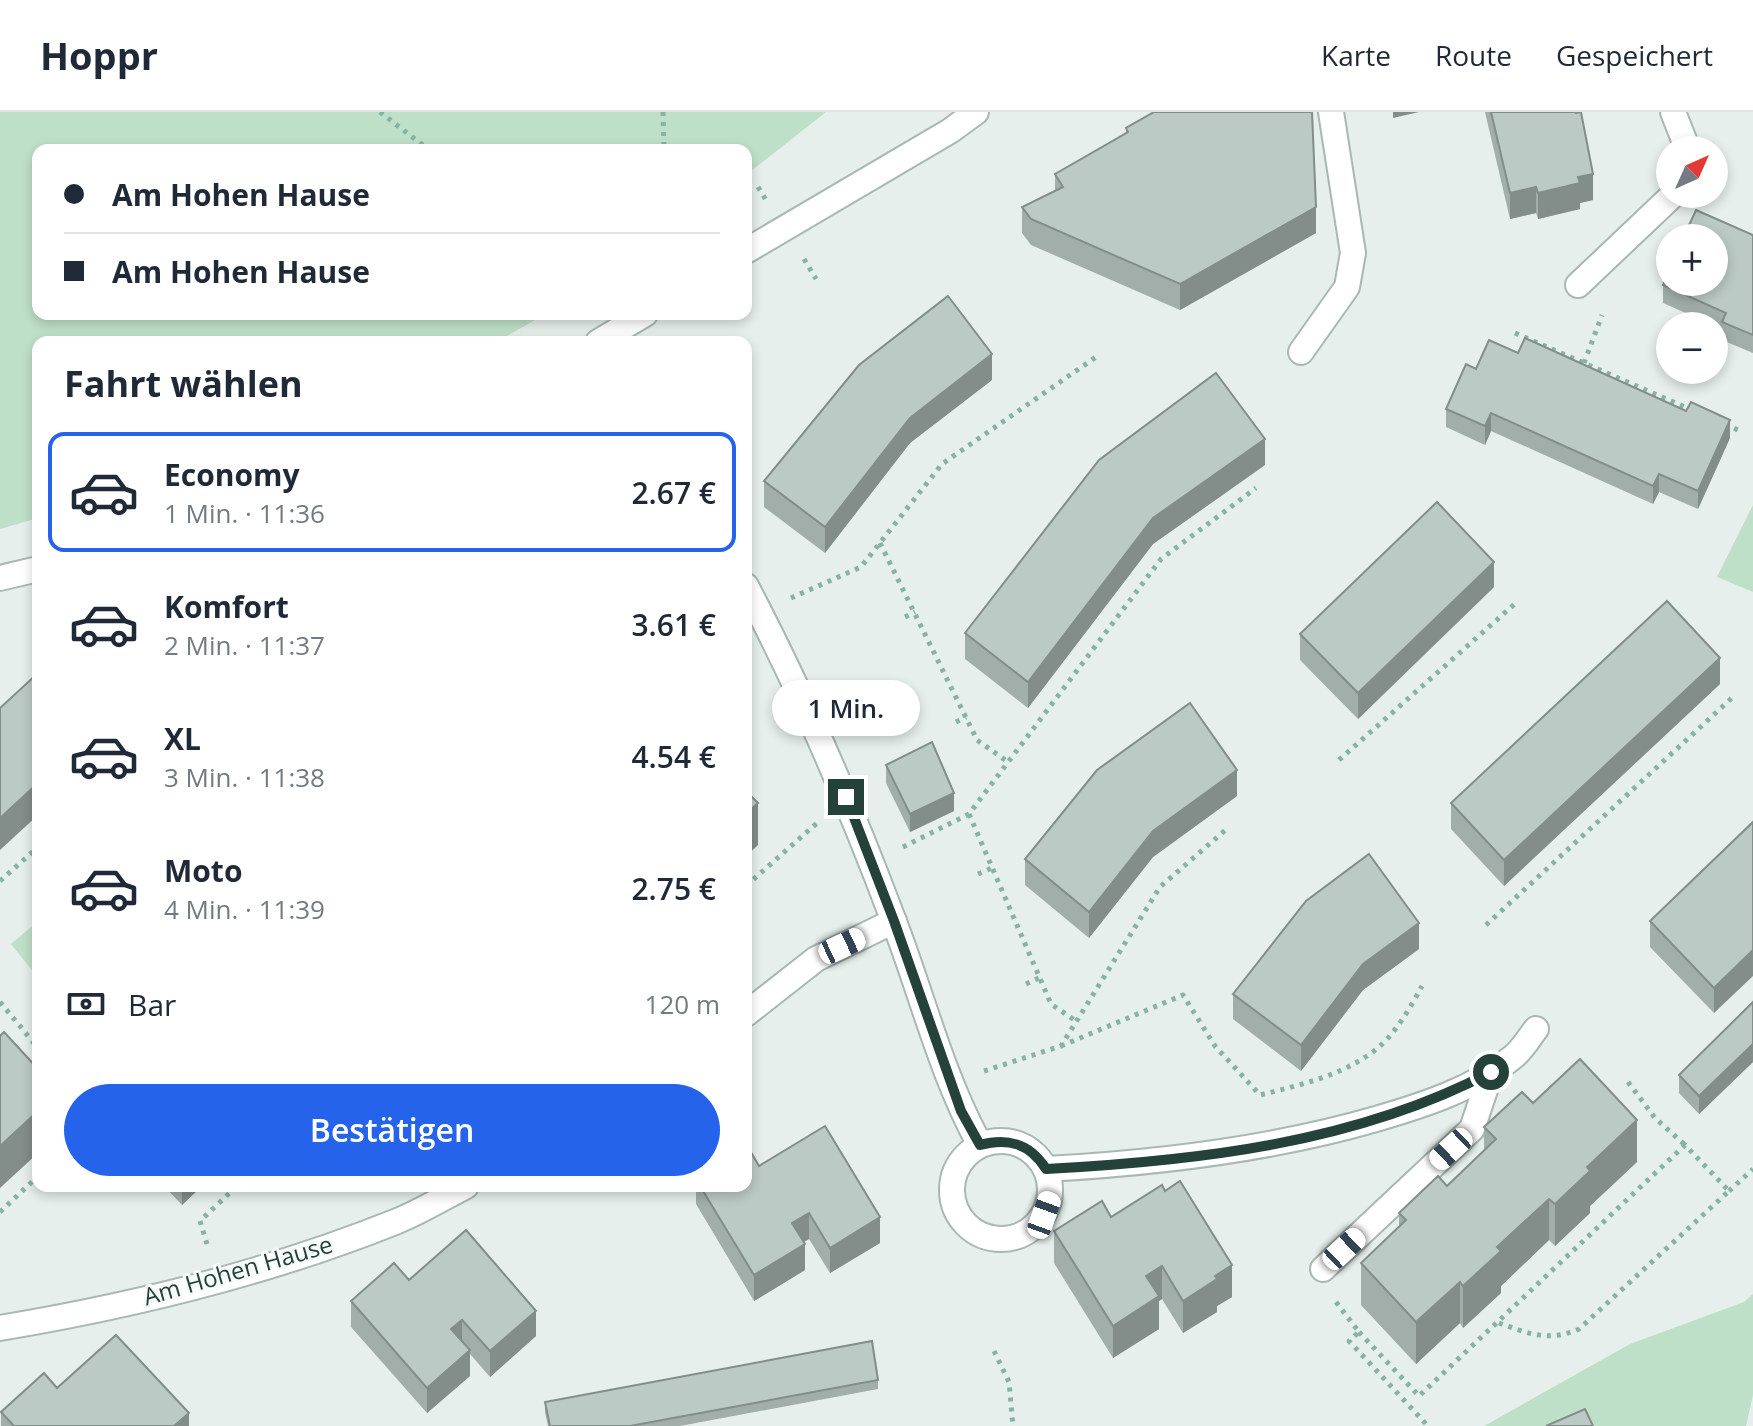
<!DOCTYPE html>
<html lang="de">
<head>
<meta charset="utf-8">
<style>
	body { margin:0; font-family:"Open Sans",sans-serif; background:#f2f2f3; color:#1f2937; height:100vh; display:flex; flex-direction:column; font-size:30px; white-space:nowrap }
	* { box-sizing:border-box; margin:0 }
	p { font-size:26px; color:#747a83 }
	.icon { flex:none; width:44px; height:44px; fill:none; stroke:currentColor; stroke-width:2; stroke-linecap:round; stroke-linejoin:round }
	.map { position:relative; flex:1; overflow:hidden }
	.drawer { position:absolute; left:32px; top:224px; width:720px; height:856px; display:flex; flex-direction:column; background:#fff; border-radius:16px; box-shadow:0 4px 12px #0003 }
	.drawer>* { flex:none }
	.top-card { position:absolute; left:32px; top:32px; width:720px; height:176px; border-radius:16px; box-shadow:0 4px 12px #0003; display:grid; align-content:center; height:176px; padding:0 32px; background:#fff }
	.needle { width:52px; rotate:45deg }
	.controls { position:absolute; left:1656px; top:24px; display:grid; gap:16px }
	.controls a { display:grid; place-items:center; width:72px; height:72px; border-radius:50%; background:#fff; box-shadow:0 4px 12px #0003; font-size:40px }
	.end { position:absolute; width:36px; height:36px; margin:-18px; border:10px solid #24423a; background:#fff; box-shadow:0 0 0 4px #fff }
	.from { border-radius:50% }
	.bubble { position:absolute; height:56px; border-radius:28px; background:#fff; box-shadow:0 4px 12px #0003; font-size:26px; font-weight:600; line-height:56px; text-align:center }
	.car { position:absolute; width:24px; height:48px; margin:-24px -12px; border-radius:10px; box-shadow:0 0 6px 2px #0007; background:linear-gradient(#fff 24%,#345 0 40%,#fff 0 76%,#345 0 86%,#fff 0) }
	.top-card b { display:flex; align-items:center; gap:28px; height:76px; font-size:30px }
	.top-card b+b { border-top:2px solid #e0e1e3 }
	.top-card i { width:20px; height:20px; background:#1f2937 }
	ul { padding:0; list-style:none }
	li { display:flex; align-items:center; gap:24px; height:120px; margin:0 16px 12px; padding:0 16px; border:4px solid transparent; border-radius:16px }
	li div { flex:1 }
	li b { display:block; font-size:30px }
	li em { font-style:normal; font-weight:600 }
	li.selected { border-color:#2563eb }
	li>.icon { width:72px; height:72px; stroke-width:1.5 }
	h2 { padding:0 32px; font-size:36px; line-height:96px }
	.pay { display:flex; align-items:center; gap:20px; height:88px; padding:0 32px; font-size:30px }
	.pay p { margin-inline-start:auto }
	.primary-button { display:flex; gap:16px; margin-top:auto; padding:16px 32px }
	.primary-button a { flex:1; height:92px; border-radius:48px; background:#2563eb; color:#fff; font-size:32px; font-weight:600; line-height:92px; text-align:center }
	header { display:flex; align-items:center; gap:48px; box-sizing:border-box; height:112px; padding:0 40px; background:#fff; border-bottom:2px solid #e0e1e3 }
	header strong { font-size:38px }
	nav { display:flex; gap:44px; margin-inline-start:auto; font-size:28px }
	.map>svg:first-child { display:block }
	.green { fill:#bfe0c8 }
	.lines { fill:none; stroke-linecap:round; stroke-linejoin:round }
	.minor-casing { stroke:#a8b8b2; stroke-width:28 }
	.path { stroke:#86b3a5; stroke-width:5; stroke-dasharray:4 6; stroke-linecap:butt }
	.minor { stroke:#fff; stroke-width:24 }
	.wall { fill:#a1aea9 }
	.shaded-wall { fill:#838d89 }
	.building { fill:#bbcac4; stroke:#838d89; stroke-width:2 }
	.route { stroke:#24423a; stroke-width:10 }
	.labels { text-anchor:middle; stroke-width:6; stroke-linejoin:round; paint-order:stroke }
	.street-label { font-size:24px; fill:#24423a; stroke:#f7fbf9 }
</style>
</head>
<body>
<header>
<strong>Hoppr</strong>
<nav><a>Karte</a><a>Route</a><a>Gespeichert</a></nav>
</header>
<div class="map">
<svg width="1753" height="1314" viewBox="0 0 1753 1314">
	<rect width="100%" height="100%" fill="#e6efeb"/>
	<g class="green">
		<path d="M0,0H826L746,63V38H38V202H546L496,230H38V406L0,417Z"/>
		<path d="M1753,393V480L1717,465Z"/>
		<path d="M38,809V866L11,832Z"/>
		<path d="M1753,1182V1283L1746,1314H1484L1630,1232L1744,1190Z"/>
	</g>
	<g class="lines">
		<defs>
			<g id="minor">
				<path d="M1673,0L1688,38"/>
				<path d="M746,139L950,19L976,0"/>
				<path d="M1578,173L1674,82"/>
				<path d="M598,230L645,202"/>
				<path d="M1301,240L1347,175L1353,141L1331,0"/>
				<path d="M0,466L38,457"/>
				<path d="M746,474C803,582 850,693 893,807C922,882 941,962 980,1033"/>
				<path d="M746,902L816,847L894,809"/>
				<circle cx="1001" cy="1078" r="49"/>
				<path d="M1046,1057C1157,1051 1269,1038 1376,1007C1424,993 1474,977 1513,945C1522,938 1529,926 1536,917"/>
				<path d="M1323,1157L1472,1017L1491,960"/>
				<path d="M0,1216C132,1194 270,1160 395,1110C420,1100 443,1086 466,1074"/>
			</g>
		</defs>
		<use href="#minor" class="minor-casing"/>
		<g class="path">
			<path d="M380,0L429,38"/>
			<path d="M663,0L664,38"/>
			<path d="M758,75L766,88"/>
			<path d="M804,147L816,167"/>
			<path d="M1515,221L1694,299"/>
			<path d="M1584,251L1602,203"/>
			<path d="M1725,312L1738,318"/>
			<path d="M880,431L977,628L1008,650"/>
			<path d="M791,486L861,455L942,352L1096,245"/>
			<path d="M905,505L915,500"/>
			<path d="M956,610L966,605"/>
			<path d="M1339,648L1518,489"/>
			<path d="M969,702L1051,892L1076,909"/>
			<path d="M903,735L969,702L1161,447L1256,376"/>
			<path d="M978,762L992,756"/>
			<path d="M0,769L38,735"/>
			<path d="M746,774L817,711"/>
			<path d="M1486,813L1734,584"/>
			<path d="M1026,872L1039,866"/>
			<path d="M0,890L38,936"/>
			<path d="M1061,934L1183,883L1215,934L1260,983C1300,973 1341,964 1374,939C1395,923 1410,896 1422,874"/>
			<path d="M984,959L1061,934L1160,775L1229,715"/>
			<path d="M1628,970L1655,1006L1685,1033"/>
			<path d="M1729,1079L1753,1057"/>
			<path d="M0,1100L38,1064"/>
			<path d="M207,1132L200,1109L237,1074"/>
			<path d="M1336,1190L1359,1220L1349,1229L1428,1314"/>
			<path d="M1359,1220L1419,1284L1685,1033L1729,1079L1579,1217C1547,1231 1528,1221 1496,1210"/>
			<path d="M994,1239L1009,1270L1013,1314"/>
		</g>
		<use href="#minor" class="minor"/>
	</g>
	<g class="wall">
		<path d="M1485,0H1575L1593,88L1580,91V97L1538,107L1536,101L1510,107Z"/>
		<path d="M1126,16H1312L1316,121L1180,198L1031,133L1022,121V95L1055,79V62L1126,21Z"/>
		<path d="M1753,123V241L1722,228V217L1663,191V173Z"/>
		<path d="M1518,241L1730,326L1698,397L1659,380L1653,392L1491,319L1485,333L1446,315V297L1476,257Z"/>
		<path d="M992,268L910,331L825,441L764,395V369Z"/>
		<path d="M1265,353L1153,432L1028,596L965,547V521Z"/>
		<path d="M1494,475L1358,607L1300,548V522Z"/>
		<path d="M1720,572L1504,774L1451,717V691Z"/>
		<path d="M886,653L954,699L910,720L886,671Z"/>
		<path d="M1237,684L1153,745L1089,826L1025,773V747Z"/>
		<path d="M1753,710L1714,901L1650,835V809Z"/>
		<path d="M1419,837L1363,878L1301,959L1233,907V882Z"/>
		<path d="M1753,890V950L1699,1002L1679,981V963Z"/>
		<path d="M1533,991L1637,1050L1590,1094V1101L1555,1134L1549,1128L1501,1174V1181L1463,1216L1460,1211L1416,1252L1361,1193V1151L1399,1114V1101L1447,1074L1484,1039V1015Z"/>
		<path d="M759,1054L880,1131L830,1161L809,1127L804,1130L805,1158L754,1189L696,1092V1074H746Z"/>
		<path d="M164,1074H202L182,1093Z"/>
		<path d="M1111,1105L1232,1185L1217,1194V1200L1183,1221L1162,1187L1159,1189V1217L1113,1246L1054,1151V1119Z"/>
		<path d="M409,1168L536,1224L490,1265L470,1242V1264L427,1301L351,1215V1189Z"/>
		<path d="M878,1268V1277L680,1314H548L545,1300V1290Z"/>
		<path d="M57,1276L189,1314H1V1300Z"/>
	</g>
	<g class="shaded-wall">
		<path d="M1393,0H1419L1393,6Z"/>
		<path d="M1593,62V88L1580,91V97L1538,107V81L1578,65Z"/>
		<path d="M1536,75V101L1510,107V81Z"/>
		<path d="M1316,95V121L1180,198V172Z"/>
		<path d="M992,242V268L910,331L825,441V415L910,306Z"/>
		<path d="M1491,301V319L1485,333V314Z"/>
		<path d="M1730,308V326L1698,397V379Z"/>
		<path d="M1265,327V353L1153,432L1028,596V570L1153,406Z"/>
		<path d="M1659,362V380L1653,392V374Z"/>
		<path d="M1494,450V475L1358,607V581Z"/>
		<path d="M1720,546V572L1504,774V748Z"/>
		<path d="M1237,658V684L1153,745L1089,826V800L1153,719Z"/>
		<path d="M38,671V703L0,738V706Z"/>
		<path d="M954,681V699L910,720V702Z"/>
		<path d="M758,691V733L746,744V702Z"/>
		<path d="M1419,811V837L1363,878L1301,959V933L1363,852Z"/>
		<path d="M1753,838V864L1714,901V876Z"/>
		<path d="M1753,932V950L1699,1002V984Z"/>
		<path d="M38,999V1041L0,1076V1034Z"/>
		<path d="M1637,1008V1050L1590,1094V1101L1555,1134V1092L1587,1055Z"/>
		<path d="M182,1074H202L182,1093Z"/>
		<path d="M1549,1087V1128L1501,1174V1181L1463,1216V1174L1497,1135Z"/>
		<path d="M809,1101V1127L792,1136V1111Z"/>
		<path d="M880,1105V1131L830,1161V1136Z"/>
		<path d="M805,1132V1158L754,1189V1163Z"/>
		<path d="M1232,1153V1185L1217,1194V1200L1183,1221V1189L1215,1164Z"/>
		<path d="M1162,1154V1187L1159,1189V1217L1113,1246V1214L1146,1164Z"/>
		<path d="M1460,1170V1211L1416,1252V1210Z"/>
		<path d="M536,1199V1224L490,1265V1239Z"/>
		<path d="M462,1208V1234L451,1217Z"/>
		<path d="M470,1238V1264L427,1301V1276Z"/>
		<path d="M189,1301V1314H174Z"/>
	</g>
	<g class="building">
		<path d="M1154,0H1312L1316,95L1180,172L1031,107L1022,95L1063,75L1055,62L1128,20L1126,16Z"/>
		<path d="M1491,0H1575L1576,1L1581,0L1593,62L1578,65L1580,71L1538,81L1536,75L1510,81Z"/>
		<path d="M1696,98L1753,123V223L1722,210L1726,201L1663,173L1670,157V170H1714V126H1683Z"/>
		<path d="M948,184L992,242L910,306L825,415L764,369L859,253Z"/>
		<path d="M1525,226L1686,299L1691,290L1730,308L1698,379L1659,362L1653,374L1491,301L1485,314L1446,297L1466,252L1476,257L1489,228L1518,241Z"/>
		<path d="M1216,261L1265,327L1153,406L1028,570L965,521L1099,348Z"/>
		<path d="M1437,390L1494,450L1358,581L1300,522Z"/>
		<path d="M1667,489L1720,546L1504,748L1451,691Z"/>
		<path d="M38,561V671L0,706V596Z"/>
		<path d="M1190,591L1237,658L1153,719L1089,800L1025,747L1097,658Z"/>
		<path d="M932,630L954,681L910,702L886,653Z"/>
		<path d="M746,679L758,691L746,702Z"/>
		<path d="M1753,710V838L1714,876L1650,809Z"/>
		<path d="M1369,742L1419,811L1363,852L1301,933L1233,882L1306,789Z"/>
		<path d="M1753,890V932L1699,984L1679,963Z"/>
		<path d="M4,920L38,957V999L0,1034V924Z"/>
		<path d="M1580,947L1637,1008L1587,1055L1590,1059L1555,1092L1549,1087L1497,1135L1501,1139L1463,1174L1460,1170L1416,1210L1361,1151L1406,1108L1399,1101L1438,1064L1447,1074L1496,1027L1484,1015L1522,980L1533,991Z"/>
		<path d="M825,1014L880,1105L830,1136L809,1101L792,1111L805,1132L754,1163L700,1074H746V1036L748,1035L759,1054Z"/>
		<path d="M1180,1069L1232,1153L1215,1164L1217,1167L1183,1189L1162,1154L1146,1164L1159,1184L1113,1214L1054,1119L1102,1089L1111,1105L1162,1073L1165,1079Z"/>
		<path d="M466,1118L536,1199L490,1239L462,1208L451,1217L470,1238L427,1276L351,1189L394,1151L409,1168Z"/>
		<path d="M116,1223L189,1301L174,1314H14L1,1300L44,1261L57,1276Z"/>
		<path d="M872,1229L878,1268L630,1314H550L545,1290Z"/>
		<path d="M1585,1297L1593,1314H1546Z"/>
	</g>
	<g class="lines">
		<path class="route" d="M846,685L894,809L961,999L980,1033C1009,1025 1030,1032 1046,1057C1197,1049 1356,1031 1491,960"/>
	</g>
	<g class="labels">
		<g class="street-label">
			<text transform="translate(238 1159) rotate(-16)" y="8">Am Hohen Hause</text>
		</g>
	</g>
</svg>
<div class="controls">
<a><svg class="needle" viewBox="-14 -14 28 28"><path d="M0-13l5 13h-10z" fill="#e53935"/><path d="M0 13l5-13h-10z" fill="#747a83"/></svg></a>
<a>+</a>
<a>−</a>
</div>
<i class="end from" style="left:1491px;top:960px"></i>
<i class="end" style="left:846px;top:685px"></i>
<div class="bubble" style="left:772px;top:568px;width:148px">1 Min.</div>
<i class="car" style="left:842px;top:834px;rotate:65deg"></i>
<i class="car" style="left:1451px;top:1037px;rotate:227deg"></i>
<i class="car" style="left:1044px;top:1103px;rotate:20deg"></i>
<i class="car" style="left:1344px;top:1137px;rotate:47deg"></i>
<div class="top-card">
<b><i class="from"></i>Am Hohen Hause</b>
<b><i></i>Am Hohen Hause</b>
</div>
<section class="drawer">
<h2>Fahrt wählen</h2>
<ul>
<li class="selected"><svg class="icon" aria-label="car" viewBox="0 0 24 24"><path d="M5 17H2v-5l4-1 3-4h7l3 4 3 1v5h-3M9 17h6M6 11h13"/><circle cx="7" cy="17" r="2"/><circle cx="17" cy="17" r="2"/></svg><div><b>Economy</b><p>1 Min. · 11:36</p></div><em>2.67 €</em></li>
<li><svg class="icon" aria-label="car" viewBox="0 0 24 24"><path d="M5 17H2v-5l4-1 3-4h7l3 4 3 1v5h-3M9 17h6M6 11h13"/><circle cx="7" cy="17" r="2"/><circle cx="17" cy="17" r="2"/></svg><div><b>Komfort</b><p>2 Min. · 11:37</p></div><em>3.61 €</em></li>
<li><svg class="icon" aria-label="car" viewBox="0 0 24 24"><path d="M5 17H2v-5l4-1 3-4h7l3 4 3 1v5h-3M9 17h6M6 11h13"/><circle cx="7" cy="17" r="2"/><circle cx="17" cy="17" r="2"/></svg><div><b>XL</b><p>3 Min. · 11:38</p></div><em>4.54 €</em></li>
<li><svg class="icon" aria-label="car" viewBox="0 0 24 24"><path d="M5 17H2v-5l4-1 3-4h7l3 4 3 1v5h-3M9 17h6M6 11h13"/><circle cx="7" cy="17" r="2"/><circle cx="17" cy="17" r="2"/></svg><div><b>Moto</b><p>4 Min. · 11:39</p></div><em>2.75 €</em></li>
</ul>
<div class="pay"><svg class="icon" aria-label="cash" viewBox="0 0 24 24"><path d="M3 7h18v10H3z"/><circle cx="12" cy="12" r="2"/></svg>Bar<p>120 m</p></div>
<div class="primary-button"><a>Bestätigen</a></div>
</section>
</div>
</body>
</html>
